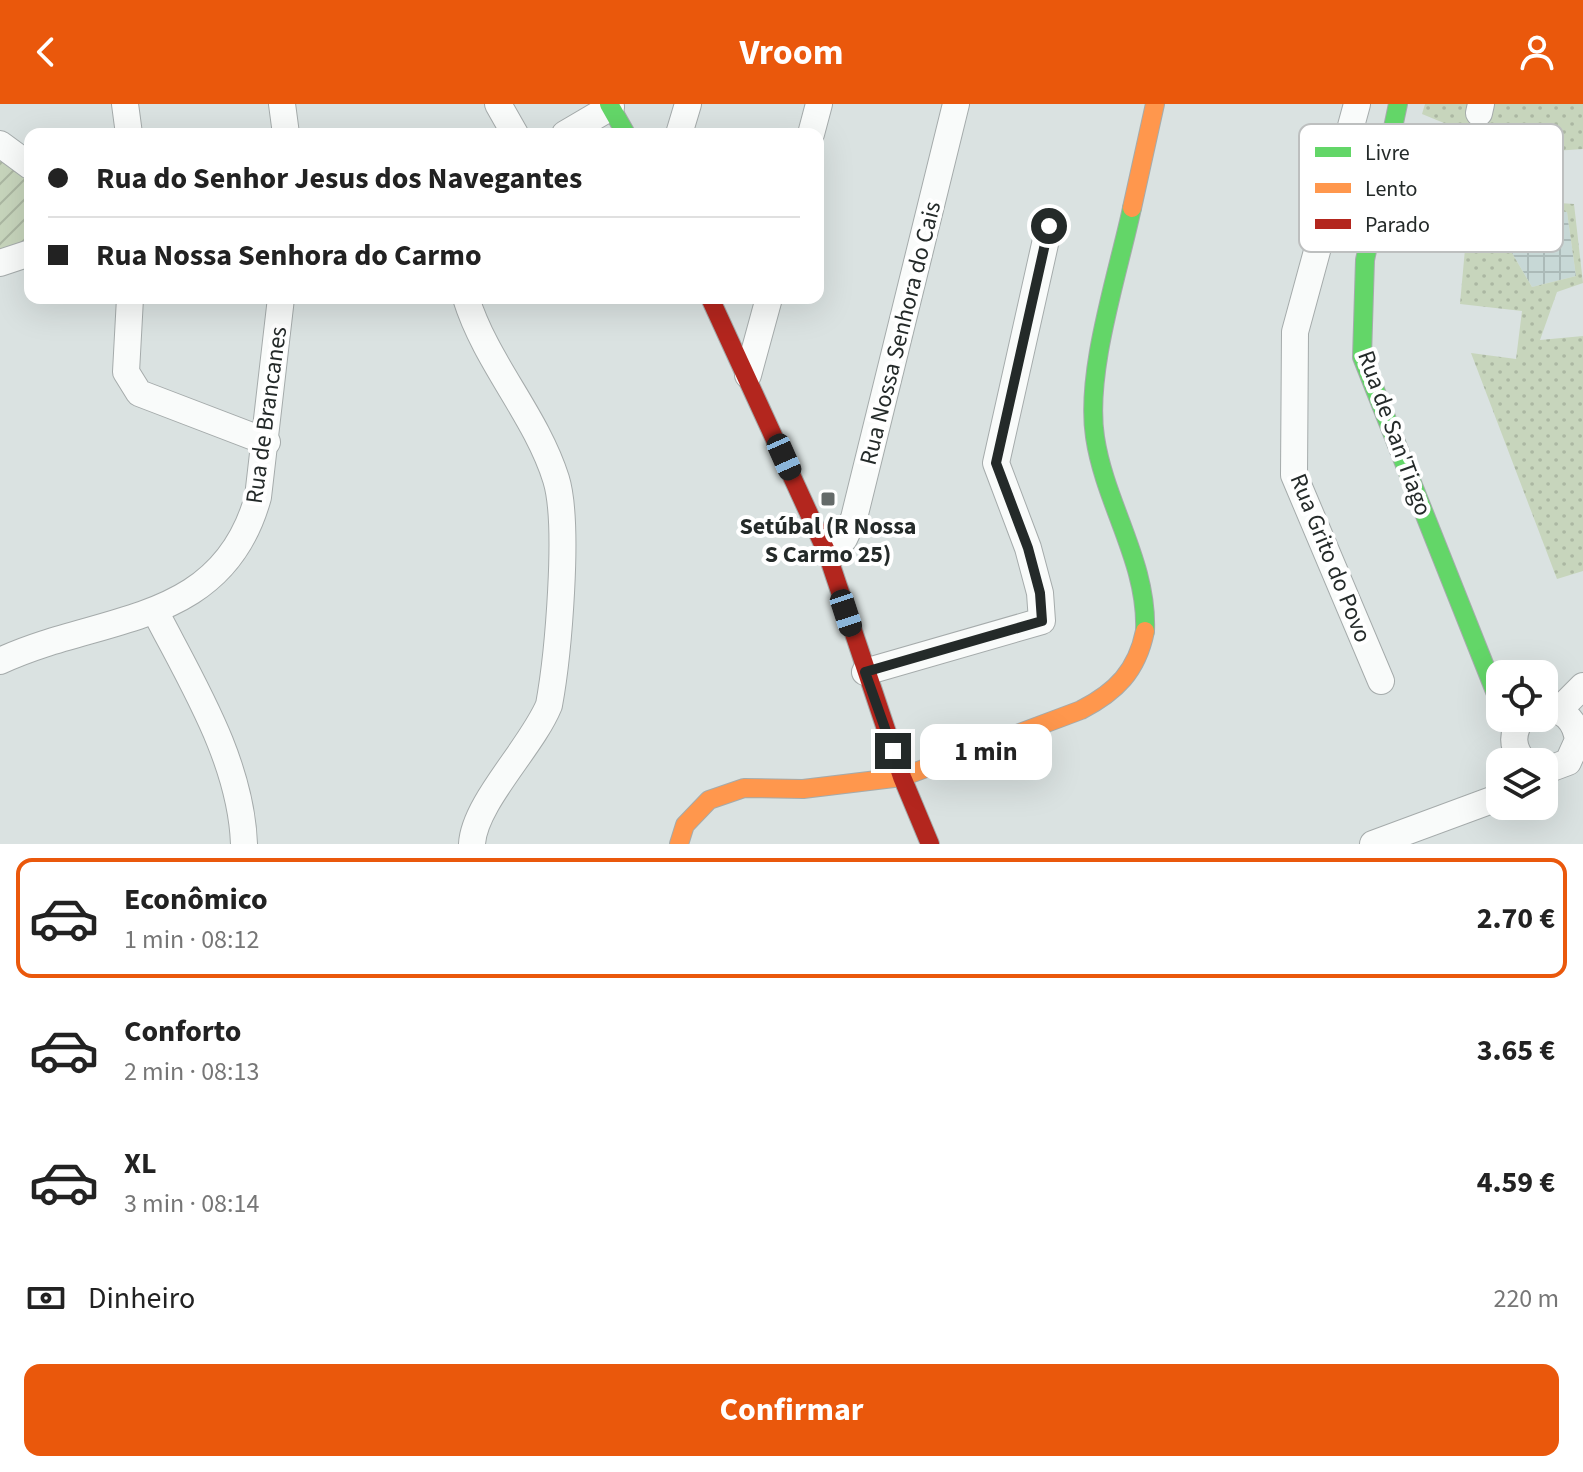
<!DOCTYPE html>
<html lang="pt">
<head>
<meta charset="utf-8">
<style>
	body { margin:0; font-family:"Source Sans 3",sans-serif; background:#f2f2f2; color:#222; height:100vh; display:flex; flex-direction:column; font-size:30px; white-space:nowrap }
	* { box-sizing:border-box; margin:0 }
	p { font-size:26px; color:#767676 }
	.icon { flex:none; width:44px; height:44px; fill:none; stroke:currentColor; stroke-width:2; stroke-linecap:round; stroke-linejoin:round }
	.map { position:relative; height:740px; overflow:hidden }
	.details { display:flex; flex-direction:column; background:#fff; flex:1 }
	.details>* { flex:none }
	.top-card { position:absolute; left:24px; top:24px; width:800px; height:176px; border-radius:16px; box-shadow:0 8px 32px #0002; display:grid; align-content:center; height:176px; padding:0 24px; background:#fff }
	.tools { position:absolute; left:1486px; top:556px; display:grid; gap:16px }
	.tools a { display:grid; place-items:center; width:72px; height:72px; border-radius:16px; background:#fff; box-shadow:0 8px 32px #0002; font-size:40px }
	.end { position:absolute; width:36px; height:36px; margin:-18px; border:10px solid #242a29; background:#fff; box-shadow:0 0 0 4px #fff }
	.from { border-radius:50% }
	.bubble { position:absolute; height:56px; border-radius:16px; background:#fff; box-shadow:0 8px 32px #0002; font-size:26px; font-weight:700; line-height:56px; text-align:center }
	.car { position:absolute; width:24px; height:48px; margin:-24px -12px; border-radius:10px; box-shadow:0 0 6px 2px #0007; background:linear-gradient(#222 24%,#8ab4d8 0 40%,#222 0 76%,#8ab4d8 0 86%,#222 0) }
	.top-card b { display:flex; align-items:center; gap:28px; height:76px; font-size:30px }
	.top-card b+b { border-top:2px solid #e0e0e0 }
	.top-card i { width:20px; height:20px; background:#222 }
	ul { padding:14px 0 0; list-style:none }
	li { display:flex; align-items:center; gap:24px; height:120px; margin:0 16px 12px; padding:0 8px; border:4px solid transparent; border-radius:16px }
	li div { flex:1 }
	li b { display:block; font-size:30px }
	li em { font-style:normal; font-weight:700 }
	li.current { border-color:#ea580c }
	li>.icon { width:72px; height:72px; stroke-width:1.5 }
	.pay { display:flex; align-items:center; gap:20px; height:88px; padding:0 24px; font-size:30px }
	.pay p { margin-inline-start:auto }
	.action { display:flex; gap:16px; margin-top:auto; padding:16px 24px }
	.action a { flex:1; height:92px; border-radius:16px; background:#ea580c; color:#fff; font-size:32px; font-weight:700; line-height:92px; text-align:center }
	header { display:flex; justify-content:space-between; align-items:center; height:104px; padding:0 24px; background:#ea580c; color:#fff; font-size:36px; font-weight:700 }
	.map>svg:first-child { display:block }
	.industrial { fill:url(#industrial-grid) }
	.grass { fill:url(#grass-dots); fill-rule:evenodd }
	.garden { fill:url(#garden-furrows) }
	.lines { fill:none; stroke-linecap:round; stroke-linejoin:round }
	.street-casing { stroke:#a5abab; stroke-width:28 }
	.fast-casing { stroke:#a5abab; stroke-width:20 }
	.slow-casing { stroke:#a5abab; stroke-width:20 }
	.jam-casing { stroke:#a5abab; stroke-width:20 }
	.street { stroke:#f9fbfa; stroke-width:26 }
	.fast { stroke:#63d668; stroke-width:18 }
	.slow { stroke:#ff974d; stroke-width:18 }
	.jam { stroke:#b3261e; stroke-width:18 }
	.route { stroke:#242a29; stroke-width:10 }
	.poi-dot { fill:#646a69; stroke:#fff; stroke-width:3 }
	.labels { text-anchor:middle; stroke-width:8; stroke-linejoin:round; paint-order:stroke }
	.street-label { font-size:24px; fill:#242a29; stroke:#fff }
	.poi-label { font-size:24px; font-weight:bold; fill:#242a29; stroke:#fff }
	.key { fill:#fff; stroke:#bdbfbf; stroke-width:2 }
	.key-label { font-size:22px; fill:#242a29 }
</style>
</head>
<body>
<header><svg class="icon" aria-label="back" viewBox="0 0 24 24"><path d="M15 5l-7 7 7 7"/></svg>Vroom<svg class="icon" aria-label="person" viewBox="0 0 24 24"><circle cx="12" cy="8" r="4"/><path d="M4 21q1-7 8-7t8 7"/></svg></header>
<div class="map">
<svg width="1583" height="740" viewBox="0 0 1583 740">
	<defs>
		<pattern id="industrial-grid" width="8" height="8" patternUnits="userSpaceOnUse" patternTransform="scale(2)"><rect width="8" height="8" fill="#c7d8d6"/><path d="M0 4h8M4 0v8" fill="none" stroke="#abbab8"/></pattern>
		<pattern id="grass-dots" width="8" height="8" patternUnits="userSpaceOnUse" patternTransform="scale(2)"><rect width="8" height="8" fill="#c7d5bc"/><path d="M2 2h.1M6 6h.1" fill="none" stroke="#abb7a2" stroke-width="1.8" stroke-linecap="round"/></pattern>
		<pattern id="garden-furrows" width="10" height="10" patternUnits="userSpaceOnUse" patternTransform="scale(2)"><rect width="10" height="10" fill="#c7d5bc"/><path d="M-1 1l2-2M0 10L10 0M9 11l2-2" fill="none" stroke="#abb7a2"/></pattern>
	</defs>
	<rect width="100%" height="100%" fill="#dae2e1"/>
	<path class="industrial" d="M1527,105L1567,108L1576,172L1532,183L1509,144Z"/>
	<path class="grass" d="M1425,0H1583V45L1526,49L1545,98L1574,100L1583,179L1557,188L1540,236L1583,232V467L1557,475L1471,249L1516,255L1522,207L1460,200L1466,134L1384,113L1390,96L1430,106L1444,55L1460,58L1466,28L1422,10ZM1527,105L1567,108L1576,172L1532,183L1509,144Z"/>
	<path class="garden" d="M0,40L30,62V149L0,159Z"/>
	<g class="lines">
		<defs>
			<g id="street">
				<path d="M125,0L129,30"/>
				<path d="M282,0L286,30"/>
				<path d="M498,0L515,30"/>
				<path d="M1357,0L1295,228L1294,371L1381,577"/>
				<path d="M1479,9L1481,0"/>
				<path d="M565,30L611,3"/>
				<path d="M679,30L688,0"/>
				<path d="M811,30L819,0"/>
				<path d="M0,40L30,62"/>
				<path d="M0,159L30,149"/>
				<path d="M130,194L126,268L139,289L267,338"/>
				<path d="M466,194C486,259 536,311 556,375C570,420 558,552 549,601C532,643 474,699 472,740"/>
				<path d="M748,271L769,194"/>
				<path d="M827,449L844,435L854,414L956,0"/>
				<path d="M155,507C192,579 241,657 244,740"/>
				<path d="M0,557C100,510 222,524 258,393L281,194"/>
				<path d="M865,568L1042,517L1040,489L1028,444L996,359L1049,122"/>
				<path d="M1544,604C1564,605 1575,616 1578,636L1568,658L1544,667"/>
				<path d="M1559,606L1583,582"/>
				<path d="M1522,614C1511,630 1512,644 1524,658"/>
				<path d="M1373,740L1500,693"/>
			</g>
			<g id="fast">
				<path d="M609,0L626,30"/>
				<path d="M1398,0L1365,156L1362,253L1500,600"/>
				<path d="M1132,104C1118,170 1085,268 1095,333C1105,400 1148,459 1145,527"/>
			</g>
			<g id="slow">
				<path d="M1132,104L1155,0"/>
				<path d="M679,740L685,721L709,696L744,684L803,685L902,673L1081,606C1116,588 1137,567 1145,527"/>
			</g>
			<path id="jam" d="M710,194L827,449L902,673L930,740"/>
		</defs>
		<use href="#street" class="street-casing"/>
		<use href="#fast" class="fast-casing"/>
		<use href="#slow" class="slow-casing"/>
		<use href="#jam" class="jam-casing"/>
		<use href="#street" class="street"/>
		<use href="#fast" class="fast"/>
		<use href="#slow" class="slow"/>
		<use href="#jam" class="jam"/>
	</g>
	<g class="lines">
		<path class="route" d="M893,647L865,568L1042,517L1040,489L1028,444L996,359L1049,122"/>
	</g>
	<rect class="poi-dot" x="820" y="387" width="16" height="16" rx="4"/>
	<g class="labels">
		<g class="street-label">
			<text transform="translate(900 229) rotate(-76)" y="8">Rua Nossa Senhora do Cais</text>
			<text transform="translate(266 311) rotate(-82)" y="8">Rua de Brancanes</text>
			<text transform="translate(1395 329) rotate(70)" y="8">Rua de San'Tiago</text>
			<text transform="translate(1331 454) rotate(68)" y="8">Rua Grito do Povo</text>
		</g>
		<g class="poi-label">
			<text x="828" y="430">Setúbal (R Nossa<tspan x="828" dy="28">S Carmo 25)</tspan></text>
		</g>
	</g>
	<rect x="1299" y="20" width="264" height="128" rx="12" class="key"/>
	<rect x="1315" y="43" width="36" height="10" fill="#63d668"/>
	<rect x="1315" y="79" width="36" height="10" fill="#ff974d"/>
	<rect x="1315" y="115" width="36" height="10" fill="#b3261e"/>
	<g class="key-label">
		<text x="1365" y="56">Livre</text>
		<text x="1365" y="92">Lento</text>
		<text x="1365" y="128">Parado</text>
	</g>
</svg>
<div class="tools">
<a><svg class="icon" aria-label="locate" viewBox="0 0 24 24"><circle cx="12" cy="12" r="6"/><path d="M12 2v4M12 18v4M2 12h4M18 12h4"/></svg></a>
<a><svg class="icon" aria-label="layers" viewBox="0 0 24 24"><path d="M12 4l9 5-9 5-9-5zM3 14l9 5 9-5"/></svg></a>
</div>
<i class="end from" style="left:1049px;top:122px"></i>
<i class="end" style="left:893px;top:647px"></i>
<div class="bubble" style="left:920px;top:620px;width:132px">1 min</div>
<i class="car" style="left:784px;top:353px;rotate:156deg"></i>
<i class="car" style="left:846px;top:509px;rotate:162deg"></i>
<div class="top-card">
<b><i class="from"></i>Rua do Senhor Jesus dos Navegantes</b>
<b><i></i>Rua Nossa Senhora do Carmo</b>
</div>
</div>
<section class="details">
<ul>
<li class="current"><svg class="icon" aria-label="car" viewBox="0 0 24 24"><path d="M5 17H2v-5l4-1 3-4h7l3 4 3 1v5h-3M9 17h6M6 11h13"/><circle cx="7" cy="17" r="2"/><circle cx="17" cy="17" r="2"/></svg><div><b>Econômico</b><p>1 min · 08:12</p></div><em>2.70 €</em></li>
<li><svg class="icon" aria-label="car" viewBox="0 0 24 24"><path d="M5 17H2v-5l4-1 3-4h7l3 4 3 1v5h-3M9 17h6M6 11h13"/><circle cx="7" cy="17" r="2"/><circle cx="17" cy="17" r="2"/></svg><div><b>Conforto</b><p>2 min · 08:13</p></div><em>3.65 €</em></li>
<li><svg class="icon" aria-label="car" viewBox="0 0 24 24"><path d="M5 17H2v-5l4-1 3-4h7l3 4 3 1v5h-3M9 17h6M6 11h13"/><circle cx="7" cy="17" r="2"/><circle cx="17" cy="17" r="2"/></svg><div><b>XL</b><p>3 min · 08:14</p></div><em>4.59 €</em></li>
</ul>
<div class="pay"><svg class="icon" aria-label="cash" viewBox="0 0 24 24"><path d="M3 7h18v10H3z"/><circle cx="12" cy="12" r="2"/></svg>Dinheiro<p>220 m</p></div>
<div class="action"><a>Confirmar</a></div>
</section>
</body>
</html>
